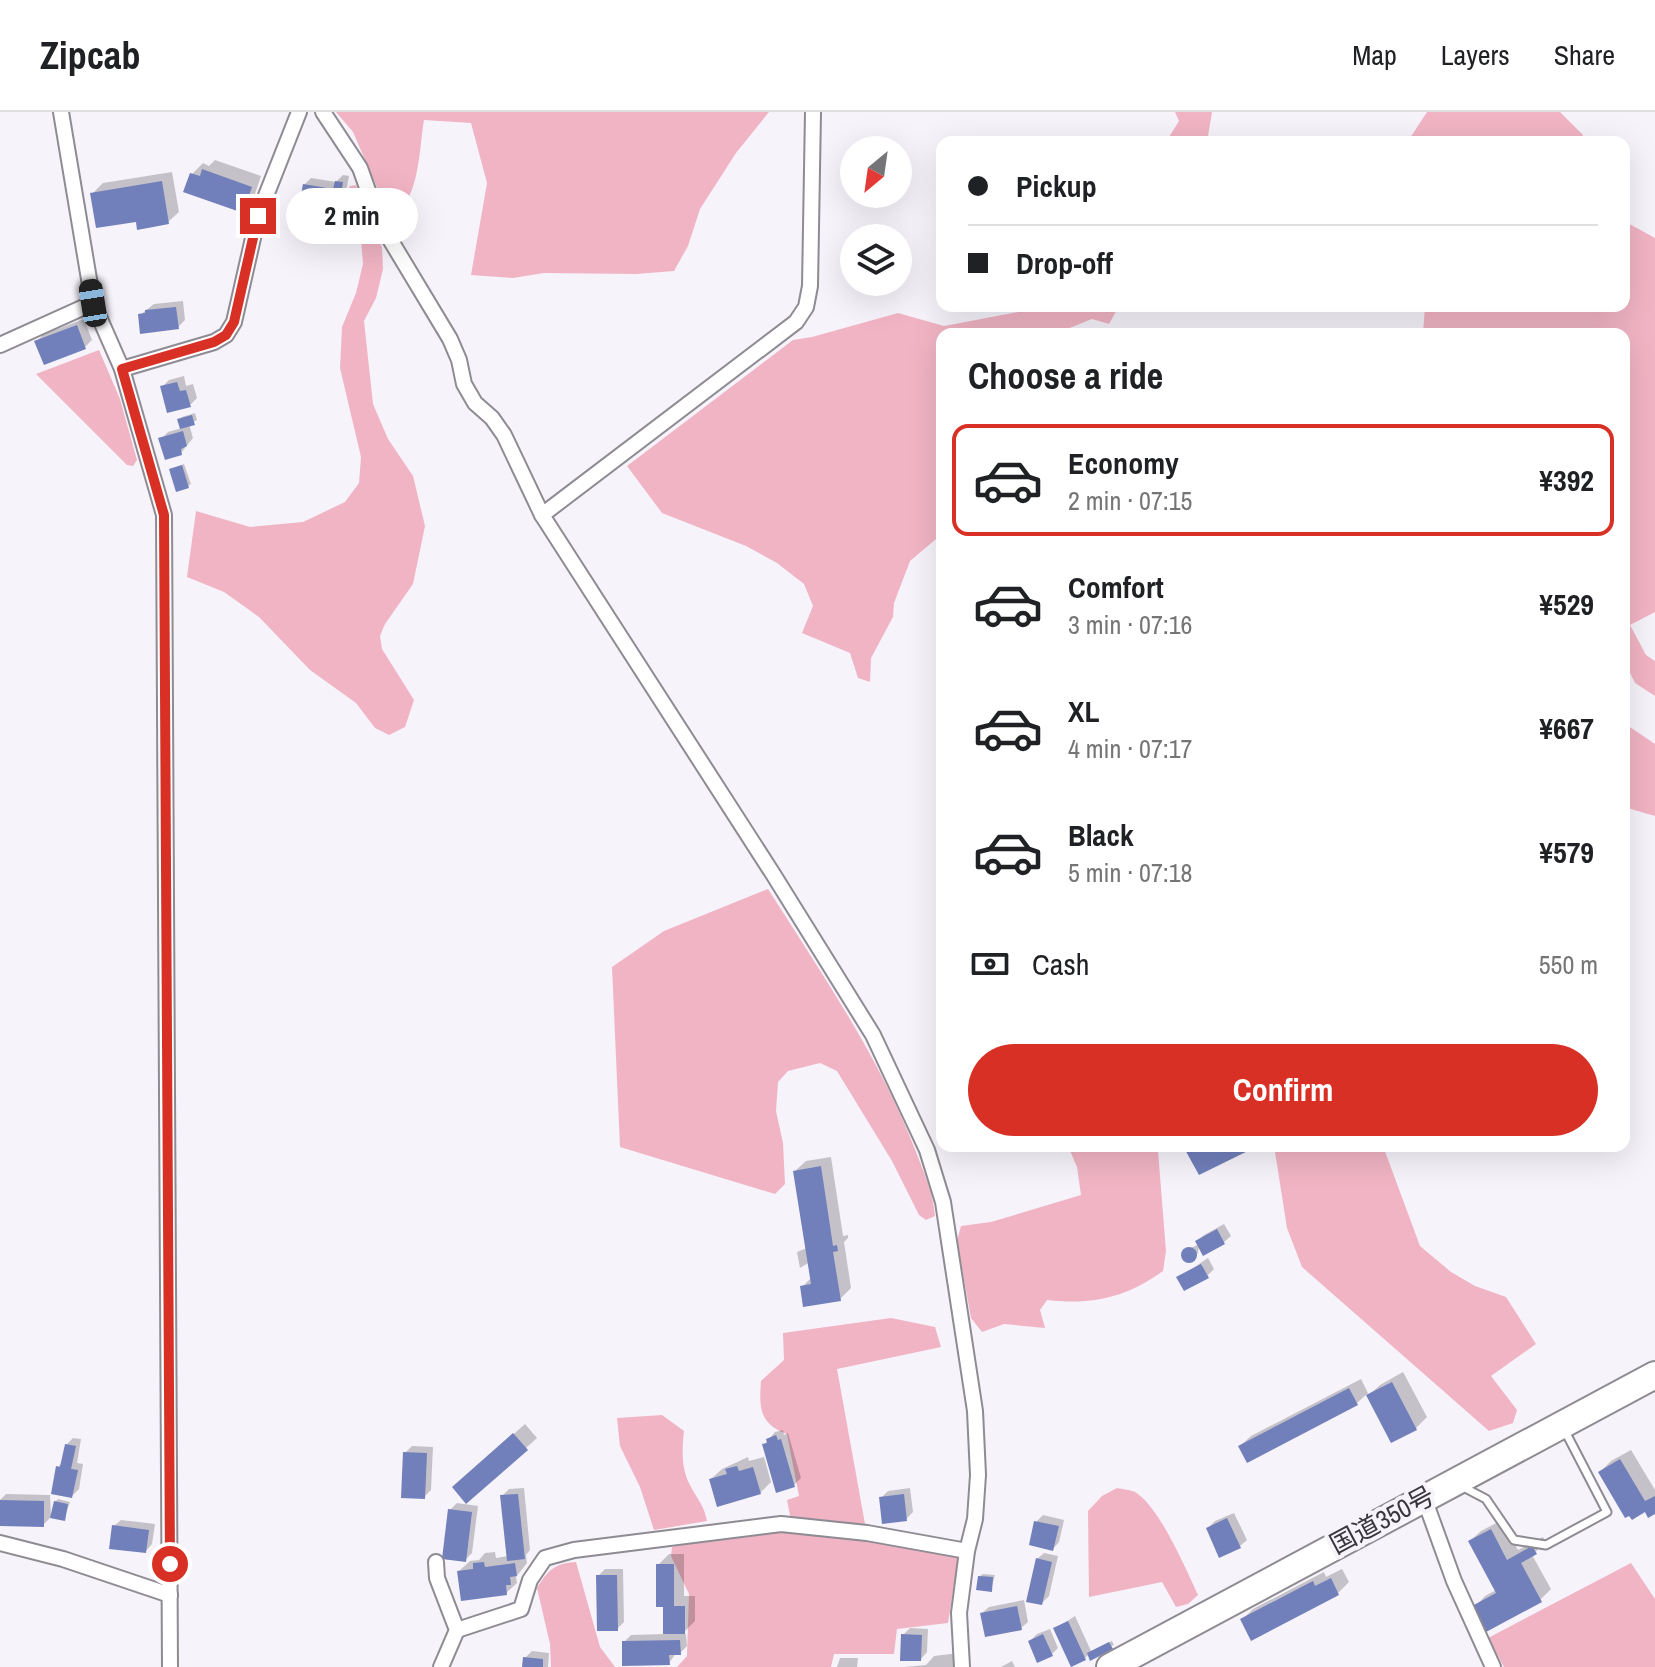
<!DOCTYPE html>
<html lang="en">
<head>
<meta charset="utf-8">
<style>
	body { margin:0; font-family:"Archivo Narrow","Noto Sans JP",sans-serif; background:#f2f2f2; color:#202124; height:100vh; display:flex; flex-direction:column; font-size:30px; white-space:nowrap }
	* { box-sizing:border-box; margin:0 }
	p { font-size:26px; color:#757577 }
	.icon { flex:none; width:44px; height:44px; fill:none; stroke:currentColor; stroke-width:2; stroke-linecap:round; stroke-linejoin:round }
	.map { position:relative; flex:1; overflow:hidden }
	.side { position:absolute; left:936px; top:216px; width:694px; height:824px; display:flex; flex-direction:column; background:#fff; border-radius:16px; box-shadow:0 8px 32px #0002 }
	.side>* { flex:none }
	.banner { position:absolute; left:936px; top:24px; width:694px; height:176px; border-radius:16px; box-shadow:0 8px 32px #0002; display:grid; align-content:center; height:176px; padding:0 32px; background:#fff }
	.needle { width:52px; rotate:209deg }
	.tools { position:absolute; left:840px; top:24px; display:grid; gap:16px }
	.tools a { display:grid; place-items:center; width:72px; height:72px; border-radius:50%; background:#fff; box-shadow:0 8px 32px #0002; font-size:40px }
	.end { position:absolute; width:36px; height:36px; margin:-18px; border:10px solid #d93025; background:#fff; box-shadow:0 0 0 4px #fff }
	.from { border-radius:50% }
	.bubble { position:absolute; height:56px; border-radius:28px; background:#fff; box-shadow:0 8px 32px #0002; font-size:26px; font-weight:800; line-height:56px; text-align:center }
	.car { position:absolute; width:24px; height:48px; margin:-24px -12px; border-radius:10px; box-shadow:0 0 6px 2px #0007; background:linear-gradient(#222 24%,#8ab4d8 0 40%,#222 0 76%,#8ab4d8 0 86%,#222 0) }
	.banner b { display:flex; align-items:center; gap:28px; height:76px; font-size:30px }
	.banner b+b { border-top:2px solid #e0e0e0 }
	.banner i { width:20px; height:20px; background:#202124 }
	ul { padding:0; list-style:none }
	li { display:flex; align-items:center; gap:24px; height:112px; margin:0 16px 12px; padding:0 16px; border:4px solid transparent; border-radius:16px }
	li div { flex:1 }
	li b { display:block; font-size:30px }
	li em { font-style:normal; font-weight:800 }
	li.active { border-color:#d93025 }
	li>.icon { width:72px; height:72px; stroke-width:1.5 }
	h2 { padding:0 32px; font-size:36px; line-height:96px }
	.pay { display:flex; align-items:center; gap:20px; height:88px; padding:0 32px; font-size:30px }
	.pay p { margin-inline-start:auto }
	.action { display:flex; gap:16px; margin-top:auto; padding:16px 32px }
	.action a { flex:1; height:92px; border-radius:48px; background:#d93025; color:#fff; font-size:32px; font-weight:800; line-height:92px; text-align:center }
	header { display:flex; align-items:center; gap:48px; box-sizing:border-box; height:112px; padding:0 40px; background:#fff; border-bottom:2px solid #e0e0e0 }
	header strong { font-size:38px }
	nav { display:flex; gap:44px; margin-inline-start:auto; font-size:28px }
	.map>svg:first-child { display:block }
	.green { fill:#f1b4c4 }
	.shadow { fill:#0003 }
	.building { fill:#717fba }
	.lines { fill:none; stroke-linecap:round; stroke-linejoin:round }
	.lane-casing { stroke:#8e8b93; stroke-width:11 }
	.street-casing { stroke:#8e8b93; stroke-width:18 }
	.highway-casing { stroke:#8e8b93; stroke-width:30 }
	.lane { stroke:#fff; stroke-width:7 }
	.street { stroke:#fff; stroke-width:14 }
	.highway { stroke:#fff; stroke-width:26 }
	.route { stroke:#d93025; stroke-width:10 }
	.labels { text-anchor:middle; stroke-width:8; stroke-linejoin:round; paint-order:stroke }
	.street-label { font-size:26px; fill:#39373b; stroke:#f6f3fb }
</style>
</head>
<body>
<header>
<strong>Zipcab</strong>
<nav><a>Map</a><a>Layers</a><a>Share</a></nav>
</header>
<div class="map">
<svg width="1655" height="1555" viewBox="0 0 1655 1555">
	<rect width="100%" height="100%" fill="#f6f3fb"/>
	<g class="green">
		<path d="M336,0H769L736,41L700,97L688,134L674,159L636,162L544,161L513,166L471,163L487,71L471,11L424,8C419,35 420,95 389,103L353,20Z"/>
		<path d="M1175,0H1212L1207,30H1166L1179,9Z"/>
		<path d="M1427,0H1560L1583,23L1582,30H1402L1412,23Z"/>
		<path d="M356,73L382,135L383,157L376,186L364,209L373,292L388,327L413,364L425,414L413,472L385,512L380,524L382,537L414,588L405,615L389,623L375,616L356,591L310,558L259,505L224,480L187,465L196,399L250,415L303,410L345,390L359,371L361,345L340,256L342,215L356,181L363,152L361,127L346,91L345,81L350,74Z"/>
		<path d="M1624,109L1655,126V500L1630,513L1646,543L1655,549V584L1635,571L1624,549V222H1423L1425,194H1624Z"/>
		<path d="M1050,194H1119L1109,212L1092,207L1062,219V222H942V422L910,449L894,491L893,505L871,546L870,570L858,566L850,541L802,521L813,494L804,472L777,451L746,434L662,401L627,354L793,228L812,225L898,201L944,214Z"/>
		<path d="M99,238L120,287L137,348L133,354L127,353L36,262Z"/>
		<path d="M1624,611L1655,632V704L1624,695Z"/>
		<path d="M768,777C822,862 880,946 916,1040C924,1061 933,1081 935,1104L926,1108L919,1103L892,1049L837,959L820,951L788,959L778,970L776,999L783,1031L785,1072L775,1082L620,1035L612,855L664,819Z"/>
		<path d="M1068,1034H1165L1158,1039L1166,1139L1163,1159C1125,1186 1093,1193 1047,1188L1040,1198L1045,1216L1004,1212L982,1220L971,1206L957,1129L961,1114L991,1110L1081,1083L1077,1055Z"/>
		<path d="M1271,1034H1383L1420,1134L1451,1160L1475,1174L1506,1185L1536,1232L1491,1264L1517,1298L1513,1311L1489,1319L1302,1155L1287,1116L1275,1040Z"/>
		<path d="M891,1206L935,1215L941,1235L837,1257L865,1412L791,1408L787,1388L799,1384L787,1322C759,1312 759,1295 761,1269L784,1248L783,1221Z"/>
		<path d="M662,1303L684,1319C682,1336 681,1357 690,1373C697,1387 704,1393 707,1409L654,1418L640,1375L620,1334L617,1306Z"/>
		<path d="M1117,1376C1122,1377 1131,1378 1135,1380C1159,1394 1186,1457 1198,1483L1188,1492L1176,1495L1162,1470L1089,1485L1088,1399L1102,1384Z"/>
		<path d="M786,1420L882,1430L958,1446L948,1511L897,1517L894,1542H834L831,1555H677L687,1544L689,1482L671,1444L672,1435L701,1428Z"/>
		<path d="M576,1450L600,1535L615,1555H551L550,1532L537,1476C548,1458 555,1451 576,1450Z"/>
		<path d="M1631,1451L1655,1487V1555H1504L1488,1526Z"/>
	</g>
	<g class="shadow">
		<path d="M215,48L261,64L253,88L242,99L192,62L203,51L209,54Z"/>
		<path d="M172,60L179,100L168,110L138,108L92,82L103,71Z"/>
		<path d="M343,63L349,64L347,75L318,99L304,73L311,66L336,70Z"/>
		<path d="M183,189L185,208L178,215L140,203L154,192Z"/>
		<path d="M84,207L92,228L85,235L37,229L44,222Z"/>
		<path d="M184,264L186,274L193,272L197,286L190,293L162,275L169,268Z"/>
		<path d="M195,301L197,308L189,312L193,326L181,341L161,327L168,320L182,316L180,308L182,305Z"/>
		<path d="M184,352L191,372L188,374L171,357Z"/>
		<path d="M831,1045L843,1124L848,1123V1126L844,1130L851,1176L840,1187L802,1175L812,1165L810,1150L800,1156L797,1140L807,1136L795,1059L806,1049Z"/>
		<path d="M1224,1112L1231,1124L1224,1130L1204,1141L1199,1133L1198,1141L1193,1147L1187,1148L1183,1143L1187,1138L1199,1132L1197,1129L1204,1123Z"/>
		<path d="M1208,1146L1214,1157L1207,1164L1178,1166Z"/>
		<path d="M1403,1260L1427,1305L1416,1316L1392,1328L1368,1281L1357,1291L1248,1348L1240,1334L1251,1324L1361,1267L1369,1283L1380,1273Z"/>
		<path d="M525,1312L537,1326L526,1336L465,1365Z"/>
		<path d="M783,1318L784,1323L788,1321L801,1366L794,1373L764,1333L775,1320Z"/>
		<path d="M73,1326L81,1327L77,1351L83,1352L79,1377L72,1384L58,1355L63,1349L66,1333Z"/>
		<path d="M412,1334L433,1335L431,1378L424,1385L405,1341Z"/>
		<path d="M1631,1338L1655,1378V1400L1600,1360L1611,1349Z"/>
		<path d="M748,1345L749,1349L764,1345L771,1370L760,1381L711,1367L722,1357Z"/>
		<path d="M524,1376L530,1438L526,1443L527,1451L516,1465L517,1471L506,1481L459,1459L470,1449L479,1448L485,1441L495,1440L496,1446L508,1444L502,1384L509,1377Z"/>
		<path d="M910,1376L913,1400L906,1407L881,1386L888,1379Z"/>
		<path d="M6,1382L50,1383L51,1405L43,1413L0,1412V1388Z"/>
		<path d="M58,1387L70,1390L64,1407L55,1390Z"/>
		<path d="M457,1391L478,1394L472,1441L465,1448L450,1398Z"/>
		<path d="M1234,1401L1247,1428L1240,1434L1208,1416L1215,1409Z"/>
		<path d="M1043,1403L1064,1408L1059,1430L1053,1437L1036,1410Z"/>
		<path d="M121,1408L155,1412L152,1432L146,1439L114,1414Z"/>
		<path d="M1502,1408L1518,1438L1543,1425L1546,1430L1532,1443L1551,1477L1540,1488L1475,1495L1485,1484L1496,1478L1470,1429L1481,1419Z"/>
		<path d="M1044,1441L1058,1444L1049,1484L1042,1491L1037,1447Z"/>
		<path d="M669,1442H684V1484H695V1509L682,1522H686L687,1534L680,1541H676L669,1551L624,1530L631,1523L665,1522V1493L658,1453Z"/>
		<path d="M605,1457H623L624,1510L617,1517L598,1464Z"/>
		<path d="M1342,1457L1349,1470L1338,1481L1251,1526L1242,1508L1253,1497L1324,1460L1326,1465Z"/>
		<path d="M983,1462L995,1463L991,1478L980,1464Z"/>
		<path d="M1024,1488L1028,1510L1021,1516L982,1501L989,1495Z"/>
		<path d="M1075,1504L1091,1539L1112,1529L1114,1533L1089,1542L1085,1546L1055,1517Z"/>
		<path d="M910,1516L928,1517L927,1540L921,1547L903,1523Z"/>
		<path d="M1050,1517L1058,1536L1051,1543L1030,1529L1037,1522Z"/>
		<path d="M532,1539L549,1541L548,1555H524L525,1546Z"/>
		<path d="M959,1541L960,1555H904L926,1553L934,1544Z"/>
		<path d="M840,1546H858L857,1555H837Z"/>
		<path d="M1012,1549L1015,1555H1001Z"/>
	</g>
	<g class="building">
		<path d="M202,57L252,75L243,101L183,80L190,61L200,64Z"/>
		<path d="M162,69L169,112L137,118L136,110L96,116L90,81Z"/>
		<path d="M335,69L343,70L341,84L333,83L331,94L320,92L319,101L298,98L303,72L333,77Z"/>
		<path d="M176,195L179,217L140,222L138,202L145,201V198Z"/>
		<path d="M77,213L86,237L44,253L34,229Z"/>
		<path d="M177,270L180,279L186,278L191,295L167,301L160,274Z"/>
		<path d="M192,303L195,313L180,317L177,307Z"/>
		<path d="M183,319L187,334L181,337L182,343L165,348L158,326Z"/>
		<path d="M182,353L189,376L176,380L169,357Z"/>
		<path d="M1183,1034H1258L1199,1063Z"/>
		<path d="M821,1054L833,1134L837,1133L838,1139L833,1140L841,1189L803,1195L800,1174L811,1172L793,1059Z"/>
		<path d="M1217,1117L1225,1132L1203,1144L1195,1129Z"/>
		<circle cx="1189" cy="1143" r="8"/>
		<path d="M1201,1152L1209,1166L1184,1179L1176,1165Z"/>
		<path d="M1392,1270L1417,1318L1391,1331L1366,1283Z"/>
		<path d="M1349,1276L1358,1293L1247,1351L1238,1334Z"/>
		<path d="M513,1321L528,1338L466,1392L452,1375Z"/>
		<path d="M776,1323L778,1328L781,1327L795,1375L776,1381L762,1332L767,1331L766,1327Z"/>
		<path d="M65,1332L76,1334L71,1357L78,1358L72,1386L51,1382L56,1354L60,1355Z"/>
		<path d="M403,1340L427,1341L425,1387L401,1386Z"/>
		<path d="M1620,1347L1645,1389L1655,1384V1402L1648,1406L1645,1400L1632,1408L1629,1404L1625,1406L1598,1360Z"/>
		<path d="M737,1354L739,1359L753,1355L761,1382L717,1395L709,1367L727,1362L725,1357Z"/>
		<path d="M518,1382L525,1447L507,1449L500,1383Z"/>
		<path d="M904,1382L907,1409L882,1412L879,1385Z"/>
		<path d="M0,1388L44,1389V1415L0,1414Z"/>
		<path d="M54,1389L68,1392L65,1409L50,1406Z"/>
		<path d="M448,1397L472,1400L466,1450L442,1447Z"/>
		<path d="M1227,1406L1241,1436L1219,1446L1206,1416Z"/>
		<path d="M1034,1409L1059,1414L1053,1439L1029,1433Z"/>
		<path d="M112,1413L149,1418L146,1441L109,1437Z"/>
		<path d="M1491,1417L1507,1448L1532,1434L1537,1442L1521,1451L1542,1490L1486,1520L1472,1494L1496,1481L1468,1429Z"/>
		<path d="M1036,1446L1052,1450L1042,1493L1026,1490Z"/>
		<path d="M484,1450L485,1455L515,1451L517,1464L510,1465L511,1473H506L507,1483L461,1489L457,1459L473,1457V1451Z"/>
		<path d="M656,1452H674V1494H685V1522H663V1495H656Z"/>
		<path d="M596,1463H617L618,1519H597Z"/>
		<path d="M978,1464L993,1465L992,1480L976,1478Z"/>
		<path d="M1331,1466L1339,1483L1251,1529L1240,1507L1313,1469L1315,1474Z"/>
		<path d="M1017,1494L1022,1518L985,1525L980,1501Z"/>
		<path d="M1068,1509L1086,1548L1071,1555L1053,1516Z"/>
		<path d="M901,1522L922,1523L921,1549H900Z"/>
		<path d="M1043,1522L1053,1544L1037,1551L1028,1529Z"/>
		<path d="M680,1528L681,1543H669L670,1553L622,1554V1529Z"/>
		<path d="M1109,1530L1113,1537L1090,1549L1087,1541Z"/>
		<path d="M523,1545L543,1547V1555H522Z"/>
	</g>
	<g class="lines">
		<defs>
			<path id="lane" d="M1464,1372L1467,1377L1486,1387L1514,1428L1546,1433L1607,1400L1565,1319"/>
			<g id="street">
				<path d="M61,0L93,191L122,257L164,403L170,1555"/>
				<path d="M323,0L360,56L379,109L450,227L459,248L464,272L475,291L492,306L504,323L542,403L773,762L873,923L927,1038L943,1090L975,1299L978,1363L975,1407L967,1439L959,1501L962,1555"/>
				<path d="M0,233L93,191"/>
				<path d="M122,257L214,230L226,223L234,210L258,104L299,0"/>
				<path d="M542,403L796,210L806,195L810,174L813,0"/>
				<path d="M1424,1386L1454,1469L1493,1555"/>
				<path d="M0,1431L63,1447L170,1483"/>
				<path d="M436,1450L437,1466L457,1518L441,1555"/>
				<path d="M457,1518L521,1497L530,1468L545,1446L574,1438L781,1412L867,1421L967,1439"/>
			</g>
			<path id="highway" d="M1110,1555L1655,1263"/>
		</defs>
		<use href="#lane" class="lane-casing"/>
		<use href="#street" class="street-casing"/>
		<use href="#highway" class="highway-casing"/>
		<use href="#lane" class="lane"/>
		<use href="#street" class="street"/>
		<use href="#highway" class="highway"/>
	</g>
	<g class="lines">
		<path class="route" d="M170,1452L164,403L122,257L214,230L226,223L234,210L258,104"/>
	</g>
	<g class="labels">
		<g class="street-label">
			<text transform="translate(1382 1408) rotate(-28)" y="9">国道350号</text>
		</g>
	</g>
</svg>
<div class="tools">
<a><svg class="needle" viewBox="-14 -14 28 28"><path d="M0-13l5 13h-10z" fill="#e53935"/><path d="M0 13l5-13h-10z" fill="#757577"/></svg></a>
<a><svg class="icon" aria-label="layers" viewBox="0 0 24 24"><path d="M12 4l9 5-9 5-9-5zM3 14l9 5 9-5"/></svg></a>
</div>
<i class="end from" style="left:170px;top:1452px"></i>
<i class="end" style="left:258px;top:104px"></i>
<div class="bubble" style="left:286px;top:76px;width:132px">2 min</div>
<i class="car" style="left:93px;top:191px;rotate:351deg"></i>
<div class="banner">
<b><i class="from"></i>Pickup</b>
<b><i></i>Drop-off</b>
</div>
<section class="side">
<h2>Choose a ride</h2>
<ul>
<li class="active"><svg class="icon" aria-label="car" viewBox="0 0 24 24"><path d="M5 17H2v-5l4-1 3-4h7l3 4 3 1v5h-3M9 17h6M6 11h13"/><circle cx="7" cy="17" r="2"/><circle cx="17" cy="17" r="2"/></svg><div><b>Economy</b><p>2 min · 07:15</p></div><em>¥392</em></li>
<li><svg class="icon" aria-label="car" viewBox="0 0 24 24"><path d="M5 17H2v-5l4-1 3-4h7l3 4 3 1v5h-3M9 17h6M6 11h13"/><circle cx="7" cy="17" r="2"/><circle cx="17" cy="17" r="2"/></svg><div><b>Comfort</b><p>3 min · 07:16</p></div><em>¥529</em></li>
<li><svg class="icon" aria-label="car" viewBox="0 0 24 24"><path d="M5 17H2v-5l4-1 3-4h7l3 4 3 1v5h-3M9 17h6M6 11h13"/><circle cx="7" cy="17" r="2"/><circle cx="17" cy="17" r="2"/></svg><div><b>XL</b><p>4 min · 07:17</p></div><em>¥667</em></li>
<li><svg class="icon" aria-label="car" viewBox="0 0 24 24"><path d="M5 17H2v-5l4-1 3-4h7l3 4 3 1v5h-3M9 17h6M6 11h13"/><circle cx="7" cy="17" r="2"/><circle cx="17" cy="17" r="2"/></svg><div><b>Black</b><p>5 min · 07:18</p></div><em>¥579</em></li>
</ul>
<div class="pay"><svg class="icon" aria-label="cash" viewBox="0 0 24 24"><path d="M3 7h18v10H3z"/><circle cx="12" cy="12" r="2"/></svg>Cash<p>550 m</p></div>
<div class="action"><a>Confirm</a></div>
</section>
</div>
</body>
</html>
